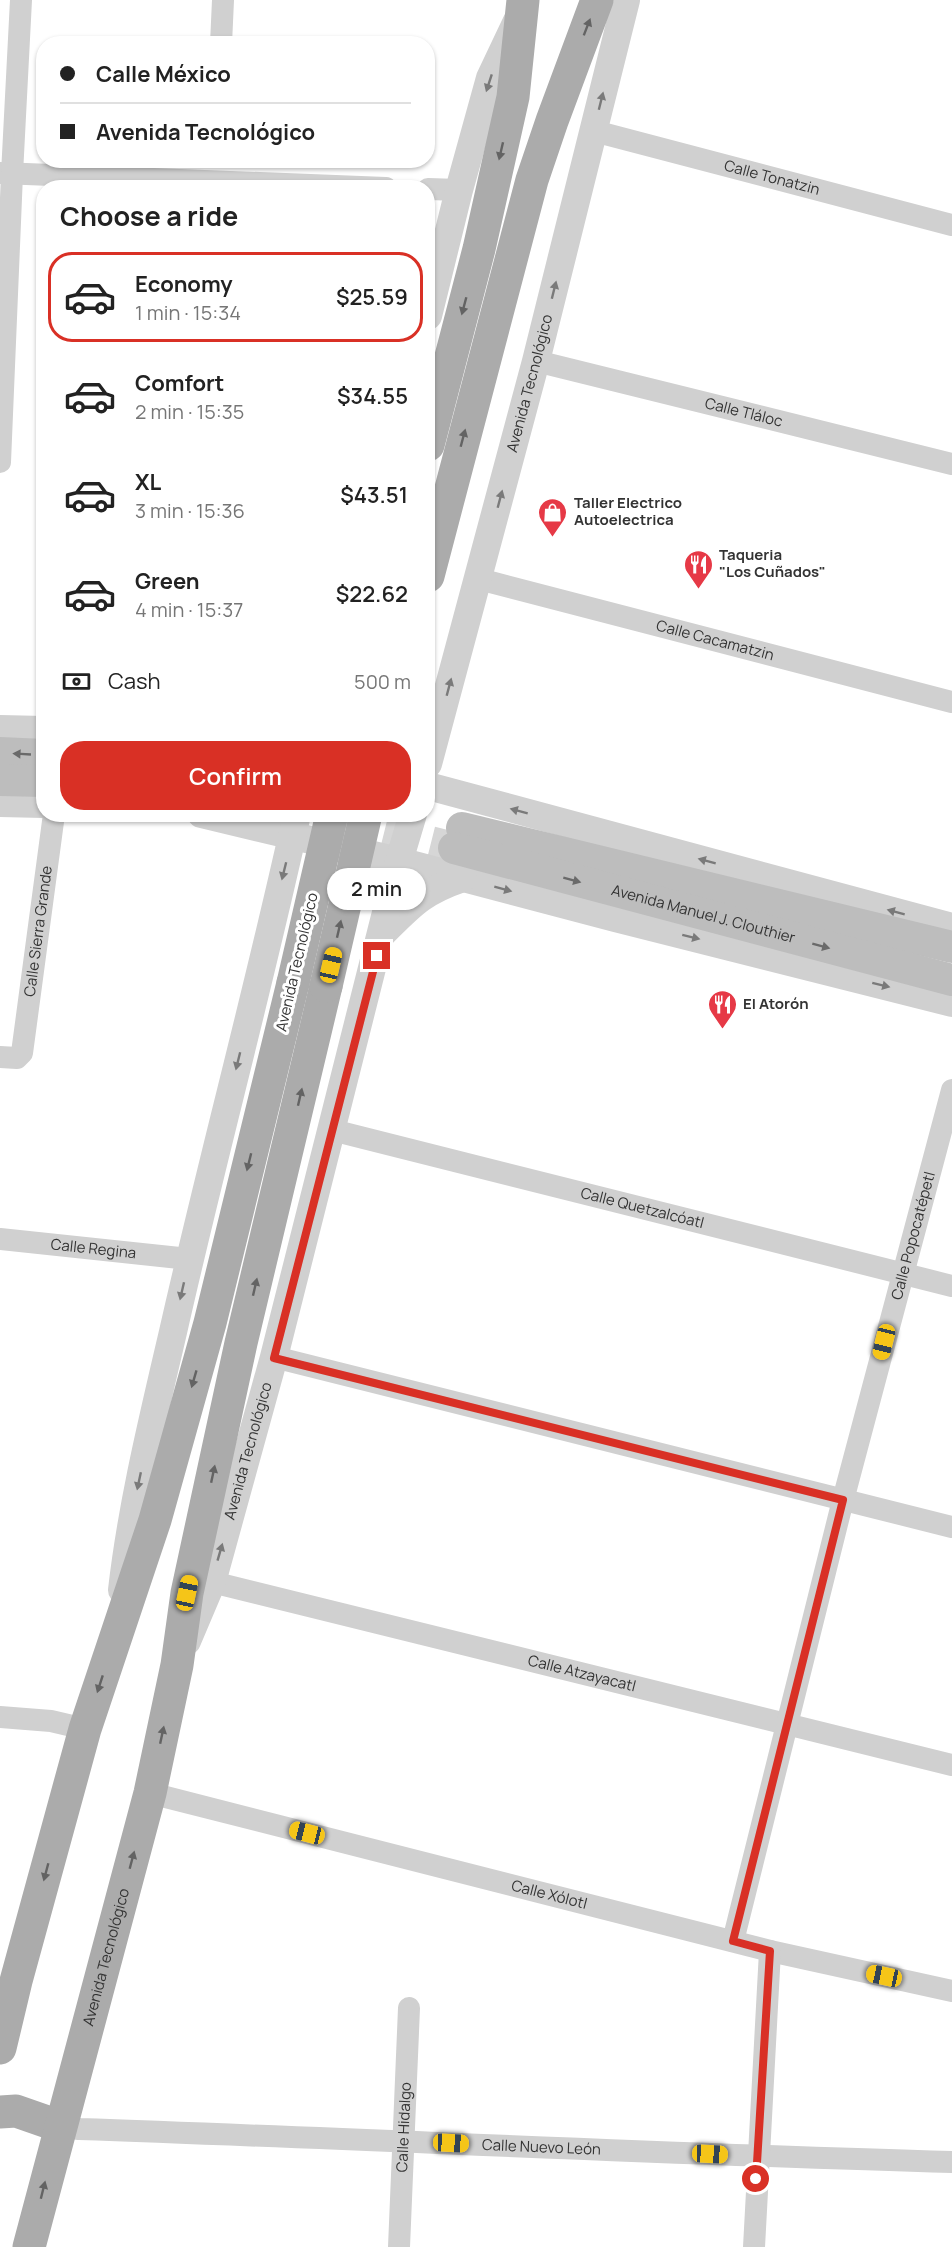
<!DOCTYPE html>
<html lang="en">
<head>
<meta charset="utf-8">
<style>
	body { margin:0; font-family:Manrope,sans-serif; background:#f6f6f6; color:#222; height:100vh; display:flex; flex-direction:column; font-size:22px; white-space:nowrap }
	* { box-sizing:border-box; margin:0 }
	p { font-size:20px; color:#767676 }
	.icon { flex:none; width:33px; height:33px; fill:none; stroke:currentColor; stroke-width:2; stroke-linecap:round; stroke-linejoin:round }
	.map { position:relative; flex:1; overflow:hidden }
	.drawer { position:absolute; left:36px; top:180px; width:399px; height:642px; display:flex; flex-direction:column; background:#fff; border-radius:24px; box-shadow:0 2px 4px #0004 }
	.drawer>* { flex:none }
	.guide { position:absolute; left:36px; top:36px; width:399px; height:132px; border-radius:24px; box-shadow:0 2px 4px #0004; display:grid; align-content:center; height:132px; padding:0 24px; background:#fff }
	.end { position:absolute; width:27px; height:27px; margin:-14px; border:8px solid #d93025; background:#fff; box-shadow:0 0 0 3px #fff }
	.from { border-radius:50% }
	.bubble { position:absolute; height:42px; border-radius:21px; background:#fff; box-shadow:0 2px 4px #0004; font-size:20px; font-weight:600; line-height:42px; text-align:center }
	.car { position:absolute; width:18px; height:36px; margin:-18px -9px; border-radius:8px; box-shadow:0 0 4px 2px #0007; background:linear-gradient(#f5c518 24%,#345 0 40%,#f5c518 0 76%,#345 0 86%,#f5c518 0) }
	.guide b { display:flex; align-items:center; gap:21px; height:57px; font-size:22px }
	.guide b+b { border-top:2px solid #e0e0e0 }
	.guide i { width:15px; height:15px; background:#222 }
	ul { padding:0; list-style:none }
	li { display:flex; align-items:center; gap:18px; height:90px; margin:0 12px 9px; padding:0 12px; border:3px solid transparent; border-radius:24px }
	li div { flex:1 }
	li b { display:block; font-size:22px }
	li em { font-style:normal; font-weight:600 }
	li.current { border-color:#d93025 }
	li>.icon { width:54px; height:54px; stroke-width:1.5 }
	h2 { padding:0 24px; font-size:27px; line-height:72px }
	.pay { display:flex; align-items:center; gap:15px; height:66px; padding:0 24px; font-size:22px }
	.pay p { margin-inline-start:auto }
	.primary-button { display:flex; gap:12px; margin-top:auto; padding:12px 24px }
	.primary-button a { flex:1; height:69px; border-radius:24px; background:#d93025; color:#fff; font-size:24px; font-weight:600; line-height:69px; text-align:center }
	.map>svg:first-child { display:block }
	.lines { fill:none; stroke-linecap:round; stroke-linejoin:round }
	.secondary-tunnel { stroke:#d6d6d6; stroke-width:32; stroke-dasharray:32 16; stroke-linecap:butt }
	.minor { stroke:#d0d0d0; stroke-width:22 }
	.tertiary { stroke:#d0d0d0; stroke-width:28 }
	.secondary { stroke:#bdbdbd; stroke-width:32 }
	.primary { stroke:#ababab; stroke-width:33 }
	.primary-bridge { stroke:#ababab; stroke-width:33 }
	.oneway { fill:#636363 }
	.oneway2 { fill:#7a7a7a }
	.oneway3 { fill:#6a6a6a }
	.route { stroke:#d93025; stroke-width:8 }
	.labels { text-anchor:middle; stroke-width:6; stroke-linejoin:round; paint-order:stroke }
	.street-label { font-size:15px; fill:#333; stroke:#fff }
	.poi-label { font-size:15px; font-weight:bold; fill:#333; stroke:#fff; text-anchor:start }
</style>
</head>
<body>
<div class="map">
<svg width="952" height="2247" viewBox="0 0 952 2247">
	<rect width="100%" height="100%" fill="#fff"/>
	<g class="lines">
		<path class="secondary-tunnel" d="M338,819L454,848"/>
		<g class="minor">
			<path d="M221,44L223,0"/>
			<path id="s1" d="M594,131L952,225"/>
			<path d="M0,173L386,188"/>
			<path d="M428,189L459,190"/>
			<path id="s2" d="M536,361L952,464"/>
			<path d="M0,462L12,174L21,0"/>
			<path id="s3" d="M479,579L952,702"/>
			<path id="s4" d="M0,1057L17,1058L22,1053L54,814"/>
			<path id="s5" d="M332,1130L952,1286"/>
			<path id="s6" d="M0,1239L189,1259"/>
			<path d="M274,1357L952,1527"/>
			<path id="s7" d="M212,1582L952,1765"/>
			<path d="M0,1717L51,1721L85,1729"/>
			<path id="s8" d="M150,1793L770,1951L952,1991"/>
			<path id="s9" d="M733,1941L843,1500L952,1090"/>
			<path id="s10" d="M59,2126L79,2129C370,2139 661,2154 952,2162"/>
			<path id="s11" d="M399,2247L409,2008"/>
			<path d="M754,2247L770,1951"/>
		</g>
		<g class="tertiary">
			<path d="M428,316L459,190L490,78L517,21"/>
			<path d="M0,729L44,730"/>
			<path id="s12" d="M428,764L536,361L626,0"/>
			<path d="M428,786L952,927"/>
			<path d="M0,803L44,804"/>
			<path d="M201,814L399,861L615,918L952,1003"/>
			<path d="M382,934C412,904 422,892 463,878"/>
			<path d="M122,1590C132,1503 153,1418 173,1332C212,1159 259,988 297,814"/>
			<path id="s13" d="M187,1641L212,1582L274,1357L399,861L413,814"/>
		</g>
		<g class="secondary">
			<path d="M0,753L44,755"/>
			<path d="M0,780L44,781"/>
			<path d="M462,828L952,947"/>
			<path id="s14" d="M454,848L952,980"/>
		</g>
		<g class="primary">
			<path d="M428,445L479,249L513,97L523,0"/>
			<path d="M428,576L532,180L552,121L597,0"/>
			<path d="M0,2048L16,1981L85,1729L155,1520L210,1323L293,983"/>
			<path d="M0,2112L16,2111L59,2126"/>
			<path id="s15" d="M29,2247L150,1793L177,1665L187,1593L241,1343L326,986"/>
		</g>
		<g class="primary-bridge">
			<path d="M293,983L332,814"/>
			<path d="M326,986L366,814"/>
		</g>
	</g>
	<defs><path id="oneway-solid" d="M-6-.8H1V-3.2L6.5 0L1 3.2V.8H-6Z" transform="scale(1.5)"/></defs>
	<g class="oneway">
		<use href="#oneway-solid" transform="translate(587 27) rotate(-69)"/>
		<use href="#oneway-solid" transform="translate(501 151) rotate(103)"/>
		<use href="#oneway-solid" transform="translate(464 306) rotate(105)"/>
		<use href="#oneway-solid" transform="translate(463 438) rotate(-75)"/>
		<use href="#oneway-solid" transform="translate(339 929) rotate(-77)"/>
		<use href="#oneway-solid" transform="translate(300 1097) rotate(-77)"/>
		<use href="#oneway-solid" transform="translate(249 1162) rotate(104)"/>
		<use href="#oneway-solid" transform="translate(255 1287) rotate(-77)"/>
		<use href="#oneway-solid" transform="translate(194 1379) rotate(106)"/>
		<use href="#oneway-solid" transform="translate(213 1474) rotate(-78)"/>
		<use href="#oneway-solid" transform="translate(100 1684) rotate(108)"/>
		<use href="#oneway-solid" transform="translate(162 1735) rotate(-78)"/>
		<use href="#oneway-solid" transform="translate(132 1860) rotate(-75)"/>
		<use href="#oneway-solid" transform="translate(46 1872) rotate(105)"/>
		<use href="#oneway-solid" transform="translate(43 2190) rotate(-76)"/>
	</g>
	<g class="oneway2">
		<use href="#oneway-solid" transform="translate(489 83) rotate(108)"/>
		<use href="#oneway-solid" transform="translate(601 101) rotate(-76)"/>
		<use href="#oneway-solid" transform="translate(554 290) rotate(-76)"/>
		<use href="#oneway-solid" transform="translate(500 499) rotate(-75)"/>
		<use href="#oneway-solid" transform="translate(449 687) rotate(-75)"/>
		<use href="#oneway-solid" transform="translate(519 811) rotate(-165)"/>
		<use href="#oneway-solid" transform="translate(707 861) rotate(-165)"/>
		<use href="#oneway-solid" transform="translate(284 871) rotate(104)"/>
		<use href="#oneway-solid" transform="translate(503 889) rotate(15)"/>
		<use href="#oneway-solid" transform="translate(896 912) rotate(-165)"/>
		<use href="#oneway-solid" transform="translate(691 937) rotate(14)"/>
		<use href="#oneway-solid" transform="translate(881 985) rotate(14)"/>
		<use href="#oneway-solid" transform="translate(238 1061) rotate(104)"/>
		<use href="#oneway-solid" transform="translate(182 1291) rotate(103)"/>
		<use href="#oneway-solid" transform="translate(139 1481) rotate(102)"/>
		<use href="#oneway-solid" transform="translate(220 1552) rotate(-74)"/>
	</g>
	<g class="oneway3">
		<use href="#oneway-solid" transform="translate(22 754) rotate(-177)"/>
		<use href="#oneway-solid" transform="translate(572 880) rotate(15)"/>
		<use href="#oneway-solid" transform="translate(821 946) rotate(15)"/>
	</g>
	<g class="lines">
		<path class="route" d="M377,956L274,1358L843,1500L733,1941L770,1951L756,2179"/>
	</g>
	<defs>
		<symbol id="shop-pin" viewBox="-11 -11 22 30"><path d="M0 17L-7.5 6A9.5 9.5 0 1 1 7.5 6Z" fill="#e63946" stroke="#fff"/><path d="M-5-2.5h2.3a2.7 3.5 0 0 1 5.4 0H5L5.5 6h-11ZM-1.5-2.5h3a1.5 2.3 0 0 0-3 0Z" fill="#fff"/></symbol>
		<symbol id="restaurant-pin" viewBox="-11 -11 22 30"><path d="M0 17L-7.5 6A9.5 9.5 0 1 1 7.5 6Z" fill="#e63946" stroke="#fff"/><path d="M-5-6h1v4h1v-4h1v4h1v-4h1v5L-1.5 .5V6h-2V.5L-5-1ZM5-6V6H3V1.5H1.5Q1.5-4 5-6Z" fill="#fff"/></symbol>
	</defs>
	<g fill-rule="evenodd">
		<use href="#shop-pin" x="536" y="496" width="33" height="45"/>
		<use href="#restaurant-pin" x="682" y="548" width="33" height="45"/>
		<use href="#restaurant-pin" x="706" y="988" width="33" height="45"/>
	</g>
	<g class="labels">
		<g class="street-label">
			<text dy="5" stroke="none"><textPath href="#s1" startOffset="184">Calle Tonatzin</textPath></text>
			<text dy="5" stroke="none"><textPath href="#s12" startOffset="394">Avenida Tecnológico</textPath></text>
			<text dy="5" stroke="none"><textPath href="#s2" startOffset="214">Calle Tláloc</textPath></text>
			<text dy="5" stroke="none"><textPath href="#s3" startOffset="244">Calle Cacamatzin</textPath></text>
			<text dy="5" stroke="none"><textPath href="#s14" startOffset="258">Avenida Manuel J. Clouthier</textPath></text>
			<text dy="5" stroke="none"><textPath href="#s4" startOffset="147">Calle Sierra Grande</textPath></text>
			<text transform="translate(297 962) rotate(-77)" y="5">Avenida Tecnológico</text>
			<text dy="5" stroke="none"><textPath href="#s5" startOffset="320">Calle Quetzalcóatl</textPath></text>
			<text dy="5" stroke="none"><textPath href="#s9" startOffset="728">Calle Popocatépetl</textPath></text>
			<text dy="5" stroke="none"><textPath href="#s6" startOffset="94">Calle Regina</textPath></text>
			<text dy="5" stroke="none"><textPath href="#s13" startOffset="200">Avenida Tecnológico</textPath></text>
			<text dy="5" stroke="none"><textPath href="#s7" startOffset="381">Calle Atzayacatl</textPath></text>
			<text dy="5" stroke="none"><textPath href="#s8" startOffset="412">Calle Xólotl</textPath></text>
			<text dy="5" stroke="none"><textPath href="#s15" startOffset="300">Avenida Tecnológico</textPath></text>
			<text dy="5" stroke="none"><textPath href="#s11" startOffset="120">Calle Hidalgo</textPath></text>
			<text dy="5" stroke="none"><textPath href="#s10" startOffset="483">Calle Nuevo León</textPath></text>
		</g>
		<g class="poi-label">
			<text x="574" y="508">Taller Electrico<tspan x="574" dy="17">Autoelectrica</tspan></text>
			<text x="719" y="560">Taqueria<tspan x="719" dy="17">"Los Cuñados"</tspan></text>
			<text x="743" y="1009">El Atorón</text>
		</g>
	</g>
</svg>
<i class="end from" style="left:756px;top:2179px"></i>
<i class="end" style="left:377px;top:956px"></i>
<div class="bubble" style="left:327px;top:868px;width:99px">2 min</div>
<i class="car" style="left:331px;top:965px;rotate:13deg"></i>
<i class="car" style="left:884px;top:1342px;rotate:194deg"></i>
<i class="car" style="left:187px;top:1593px;rotate:12deg"></i>
<i class="car" style="left:307px;top:1833px;rotate:284deg"></i>
<i class="car" style="left:884px;top:1976px;rotate:282deg"></i>
<i class="car" style="left:451px;top:2143px;rotate:93deg"></i>
<i class="car" style="left:710px;top:2154px;rotate:93deg"></i>
<div class="guide">
<b><i class="from"></i>Calle México</b>
<b><i></i>Avenida Tecnológico</b>
</div>
<section class="drawer">
<h2>Choose a ride</h2>
<ul>
<li class="current"><svg class="icon" aria-label="car" viewBox="0 0 24 24"><path d="M5 17H2v-5l4-1 3-4h7l3 4 3 1v5h-3M9 17h6M6 11h13"/><circle cx="7" cy="17" r="2"/><circle cx="17" cy="17" r="2"/></svg><div><b>Economy</b><p>1 min · 15:34</p></div><em>$25.59</em></li>
<li><svg class="icon" aria-label="car" viewBox="0 0 24 24"><path d="M5 17H2v-5l4-1 3-4h7l3 4 3 1v5h-3M9 17h6M6 11h13"/><circle cx="7" cy="17" r="2"/><circle cx="17" cy="17" r="2"/></svg><div><b>Comfort</b><p>2 min · 15:35</p></div><em>$34.55</em></li>
<li><svg class="icon" aria-label="car" viewBox="0 0 24 24"><path d="M5 17H2v-5l4-1 3-4h7l3 4 3 1v5h-3M9 17h6M6 11h13"/><circle cx="7" cy="17" r="2"/><circle cx="17" cy="17" r="2"/></svg><div><b>XL</b><p>3 min · 15:36</p></div><em>$43.51</em></li>
<li><svg class="icon" aria-label="car" viewBox="0 0 24 24"><path d="M5 17H2v-5l4-1 3-4h7l3 4 3 1v5h-3M9 17h6M6 11h13"/><circle cx="7" cy="17" r="2"/><circle cx="17" cy="17" r="2"/></svg><div><b>Green</b><p>4 min · 15:37</p></div><em>$22.62</em></li>
</ul>
<div class="pay"><svg class="icon" aria-label="cash" viewBox="0 0 24 24"><path d="M3 7h18v10H3z"/><circle cx="12" cy="12" r="2"/></svg>Cash<p>500 m</p></div>
<div class="primary-button"><a>Confirm</a></div>
</section>
</div>
</body>
</html>
